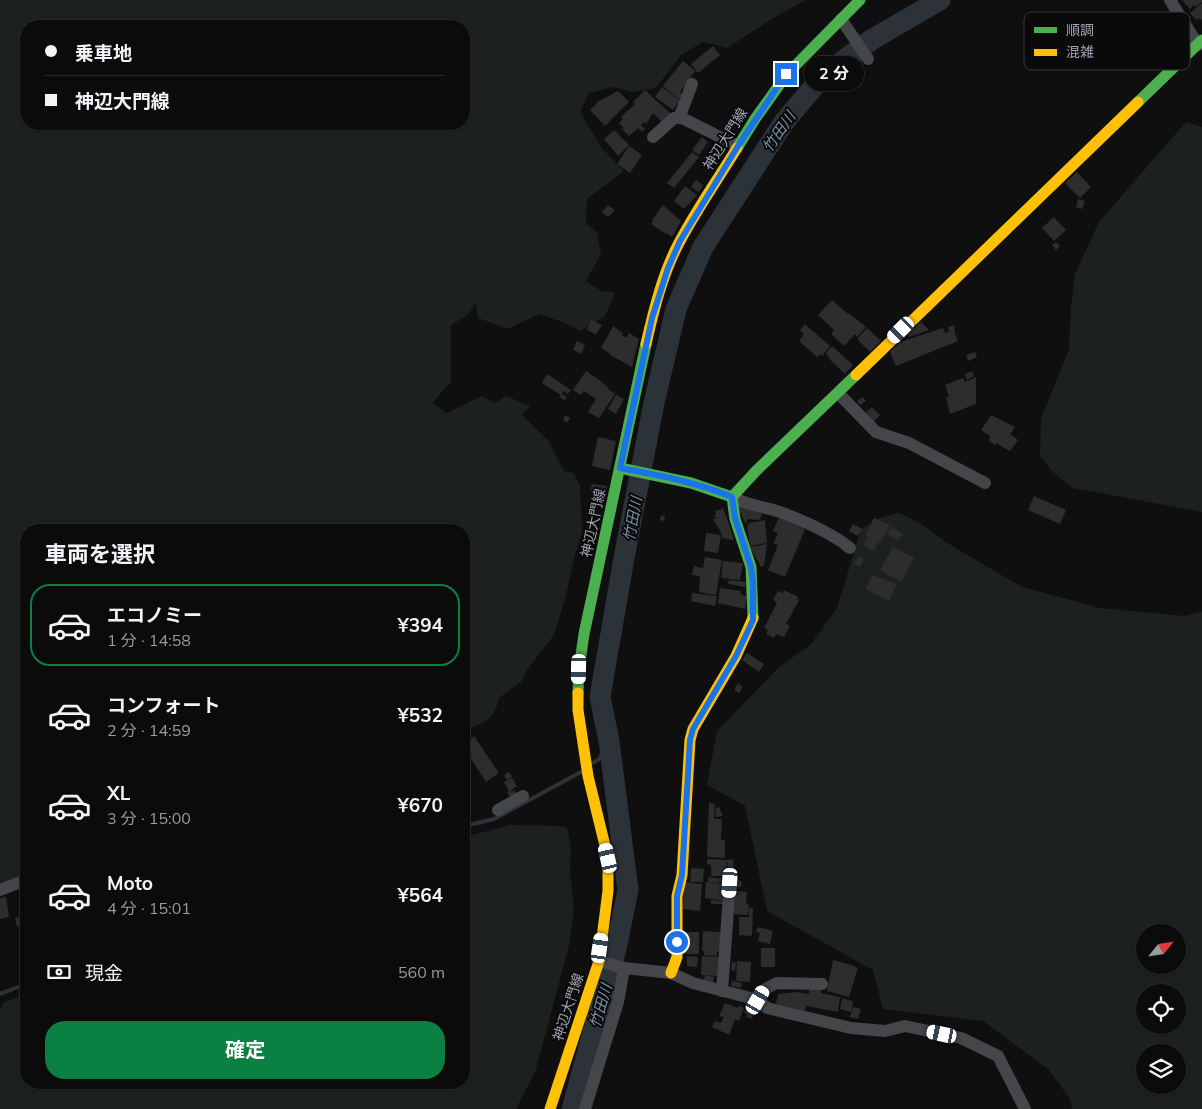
<!DOCTYPE html>
<html lang="ja">
<head>
<meta charset="utf-8">
<style>
	body { margin:0; font-family:Mulish,"Noto Sans JP",sans-serif; background:#141415; color:#f1f3f6; height:100vh; display:flex; flex-direction:column; font-size:19px; white-space:nowrap }
	* { box-sizing:border-box; margin:0 }
	p { font-size:16px; color:#9a9b9d }
	.icon { flex:none; width:28px; height:28px; fill:none; stroke:currentColor; stroke-width:2; stroke-linecap:round; stroke-linejoin:round }
	.map { position:relative; flex:1; overflow:hidden }
	.details { position:absolute; left:20px; top:524px; width:450px; height:565px; display:flex; flex-direction:column; background:#0b0b0c; border-radius:20px; box-shadow:0 1px 4px #0004,0 0 0 1px #2b2b2d }
	.details>* { flex:none }
	.guide { position:absolute; left:20px; top:20px; width:450px; height:110px; border-radius:20px; box-shadow:0 1px 4px #0004,0 0 0 1px #2b2b2d; display:grid; align-content:center; height:110px; padding:0 25px; background:#0b0b0c }
	.needle { width:32px; rotate:60deg }
	.fabs { position:absolute; left:1136px; top:924px; display:grid; gap:10px }
	.fabs a { display:grid; place-items:center; width:50px; height:50px; border-radius:50%; background:#0b0b0c; box-shadow:0 1px 4px #0004,0 0 0 1px #2b2b2d; font-size:25px }
	.end { position:absolute; width:22px; height:22px; margin:-11px; border:6px solid #1a73e8; background:#fff; box-shadow:0 0 0 2px #fff }
	.from { border-radius:50% }
	.bubble { position:absolute; height:35px; border-radius:18px; background:#0b0b0c; box-shadow:0 1px 4px #0004,0 0 0 1px #2b2b2d; font-size:16px; font-weight:700; line-height:35px; text-align:center }
	.car { position:absolute; width:15px; height:30px; margin:-15px -8px; border-radius:6px; box-shadow:0 0 4px 1px #0007; background:linear-gradient(#fff 24%,#345 0 40%,#fff 0 76%,#345 0 86%,#fff 0) }
	.guide b { display:flex; align-items:center; gap:18px; height:48px; font-size:19px }
	.guide b+b { border-top:1px solid #2b2b2d }
	.guide i { width:12px; height:12px; background:#f1f3f6 }
	ul { padding:0; list-style:none }
	li { display:flex; align-items:center; gap:15px; height:82px; margin:0 10px 8px; padding:0 15px; border:2px solid transparent; border-radius:20px }
	li div { flex:1 }
	li b { display:block; font-size:19px }
	li em { font-style:normal; font-weight:700 }
	li.on { border-color:#0b8043 }
	li>.icon { width:45px; height:45px; stroke-width:1.5 }
	h2 { padding:0 25px; font-size:22px; line-height:60px }
	.pay { display:flex; align-items:center; gap:12px; height:55px; padding:0 25px; font-size:19px }
	.pay p { margin-inline-start:auto }
	.button { display:flex; gap:10px; margin-top:auto; padding:10px 25px }
	.button a { flex:1; height:58px; border-radius:20px; background:#0b8043; color:#fff; font-size:20px; font-weight:700; line-height:58px; text-align:center }
	.map>svg:first-child { display:block }
	.green { fill:#1c211d; fill-rule:evenodd }
	.lines { fill:none; stroke-linecap:round; stroke-linejoin:round }
	.stream { stroke:#2b3238; stroke-width:4 }
	.river { stroke:#2b3238; stroke-width:21 }
	.building { fill:#2d2d2e }
	.street { stroke:#454649; stroke-width:12 }
	.fast { stroke:#4caf50; stroke-width:11 }
	.slow { stroke:#ffc107; stroke-width:11 }
	.route { stroke:#1a73e8; stroke-width:6 }
	.labels { text-anchor:middle; stroke-width:4; stroke-linejoin:round; paint-order:stroke }
	.street-label { font-size:14px; fill:#a1a5b0; stroke:#0a0a0b }
	.water-label { font-size:15px; font-style:italic; fill:#7a91a9; stroke:#0a0a0b }
	.key { fill:#0a0a0b; stroke:#37383d; stroke-width:1 }
	.key-label { font-size:14px; fill:#a1a5b0 }
</style>
</head>
<body>
<div class="map">
<svg width="1202" height="1109" viewBox="0 0 1202 1109">
	<rect width="100%" height="100%" fill="#0f0f10"/>
	<g class="green">
		<path d="M0,0H806L778,15L727,48L703,42L681,55L656,88L633,92L614,87L589,93L580,112L601,147L624,171L587,199L586,223L597,232L601,254L586,281L601,291L615,293L605,316L580,331L565,323L539,314L508,329L478,318L476,303L468,315L451,325V382L432,403L447,413L482,396L495,403L506,396L530,406L522,415L548,440L564,471L574,473L580,486L582,532L575,555L565,599L554,635L527,670L522,681L499,698C494,721 483,722 464,731V530H26V878L0,883ZM26,26H464V124H26Z"/>
		<path d="M1186,122L1202,127V512L1073,488L1053,472L1040,456L1041,418L1069,350L1071,307L1075,274L1099,222Z"/>
		<path d="M899,513L918,522L949,544L1022,587L1100,608L1184,616L1202,612V1109H1072L1070,1099L1049,1070L983,1021L883,1009L873,970L767,911L745,806L707,785L717,731L779,667L811,644L837,608L861,529L879,518ZM1145,932H1178V965H1145ZM1145,992H1178V1025H1145ZM1145,1052H1178V1085H1145Z"/>
		<path d="M510,825L558,826L567,828L571,847L570,872L574,909L569,945L540,1055L535,1072L516,1109H0V1009L4,1002L26,994V1082H464V837Z"/>
	</g>
	<g class="lines">
		<g class="stream">
			<path d="M593,763L599,759L609,741"/>
			<path d="M464,826L494,819L581,772"/>
			<path d="M0,994L26,984"/>
		</g>
		<path class="river" d="M572,1109L616,949L628,890L609,741L600,697L624,558L654,403L676,309L703,247L784,122L822,77L871,40L940,0"/>
	</g>
	<g class="building">
		<path d="M1182,0H1202V2L1196,7L1194,5L1190,9Z"/>
		<path d="M1202,3V19L1200,20L1199,18L1196,20L1190,13Z"/>
		<path d="M1179,21L1192,42L1186,48L1172,27Z"/>
		<path d="M713,46L720,55L698,73L691,64Z"/>
		<path d="M683,61L695,71L680,92L683,94L679,99L663,86Z"/>
		<path d="M662,87L680,100L673,110L655,97Z"/>
		<path d="M645,90L671,114L662,122L653,113L646,124L644,122L641,125L645,129L642,132L638,128L629,136L622,129L624,128L619,123L623,119L621,117L635,104L633,102Z"/>
		<path d="M618,91L629,102L605,126L590,110L599,101Z"/>
		<path d="M614,130L629,145L618,156L604,139Z"/>
		<path d="M702,137L708,142L699,155L692,150Z"/>
		<path d="M629,146L642,155L630,173L617,164Z"/>
		<path d="M692,152L699,157L674,188L667,183Z"/>
		<path d="M1077,172L1091,187L1080,198L1065,183Z"/>
		<path d="M696,180L703,185L699,192L691,187Z"/>
		<path d="M685,186L697,195L684,209L674,201Z"/>
		<path d="M1078,199L1085,201L1082,209L1076,207Z"/>
		<path d="M608,205L615,210L608,217L602,212Z"/>
		<path d="M663,205L681,221L672,237L666,233V234L651,224L653,221L652,220Z"/>
		<path d="M1054,217L1066,230L1054,241L1042,228Z"/>
		<path d="M1056,242L1060,246L1056,250L1052,245Z"/>
		<path d="M832,300L848,314L849,313L866,327L857,337L855,334L844,346L831,334L834,330L818,315Z"/>
		<path d="M591,320L602,325L596,334L587,330Z"/>
		<path d="M921,322L929,330L909,337L907,334Z"/>
		<path d="M805,324L830,346L822,356L820,354L817,357L799,341L804,334L800,330Z"/>
		<path d="M954,325L955,331H954L958,341L896,366L890,352L900,342L943,328L945,333L949,332L948,327Z"/>
		<path d="M613,326L623,333L622,335L626,338L629,333L639,339L632,367L610,355L611,354L601,348Z"/>
		<path d="M867,328L881,341L870,352L857,339Z"/>
		<path d="M577,341L585,345L581,354L573,350Z"/>
		<path d="M832,346L853,365L845,374L832,362L826,353Z"/>
		<path d="M975,352L977,357L968,361L966,355Z"/>
		<path d="M586,371L601,381V382L609,388L608,389L615,394L599,418L588,412L596,399L584,391L581,395L573,390Z"/>
		<path d="M972,371L974,376L967,380L965,374Z"/>
		<path d="M547,374L571,390L568,394L563,391L562,394L567,397L565,400L559,397L561,395L542,383Z"/>
		<path d="M976,377V404L950,414L946,397L949,396L945,385L963,378L965,382Z"/>
		<path d="M616,395L624,399L616,414L608,409Z"/>
		<path d="M863,397L866,401L860,405L857,401Z"/>
		<path d="M872,407L880,415L873,422L865,413Z"/>
		<path d="M565,415L570,418L567,423L563,420Z"/>
		<path d="M991,415L1015,427L1010,434L1018,440L1010,451L996,443L995,445L989,441L990,436L981,430Z"/>
		<path d="M598,437L616,441L610,470L592,466Z"/>
		<path d="M592,484L607,486L605,498L596,496L597,492L590,491Z"/>
		<path d="M1034,496L1066,510L1060,524L1028,510Z"/>
		<path d="M738,507L762,513L760,520L747,519L746,525Z"/>
		<path d="M723,508L730,527L734,540L722,538V534L713,519L716,518L714,515H716L715,511Z"/>
		<path d="M661,515L665,516L664,521L660,520Z"/>
		<path d="M779,517L805,529L785,577L768,570L778,545L773,543L778,534L773,531Z"/>
		<path d="M874,518L890,525L884,537L880,543L878,542L874,551L863,545L868,536L865,535Z"/>
		<path d="M765,520L767,543L750,546L747,526L749,525L748,523Z"/>
		<path d="M853,524L862,529L858,536L849,531Z"/>
		<path d="M892,526L903,534L898,541L887,534Z"/>
		<path d="M706,533L721,535L718,553L704,551Z"/>
		<path d="M767,544L764,565L761,567L750,547Z"/>
		<path d="M893,547L914,558L901,582L880,570Z"/>
		<path d="M858,556L864,559L860,567L854,564Z"/>
		<path d="M705,557L722,560L716,595L699,592L700,576L692,575L694,566L703,568Z"/>
		<path d="M723,561L743,563L740,580L721,578Z"/>
		<path d="M872,575L897,584L889,601L866,589Z"/>
		<path d="M729,580L746,582L745,587L728,584Z"/>
		<path d="M720,588L741,591V595L747,596L745,609L718,603Z"/>
		<path d="M784,590L798,597L797,599L799,600L786,624L790,626L784,637L776,634L774,638L766,634L768,630L764,628L777,603L773,600L778,591L783,593Z"/>
		<path d="M692,593L717,596L715,606L691,601Z"/>
		<path d="M747,653L764,664L759,672L742,660Z"/>
		<path d="M738,683L743,687L739,693L734,690Z"/>
		<path d="M474,736L499,773L486,782L464,748V743Z"/>
		<path d="M509,772L512,777L507,780L504,775Z"/>
		<path d="M512,778L517,786L511,790L512,792L514,790L517,795L511,799L507,792L509,791L504,782Z"/>
		<path d="M709,803L715,804L714,819H722L721,840H725V858L707,857Z"/>
		<path d="M719,807L723,816L715,817L716,808Z"/>
		<path d="M707,859L727,860L726,876H711V865L707,864Z"/>
		<path d="M733,859L734,871L728,872L727,860Z"/>
		<path d="M691,868L704,869L703,882H690Z"/>
		<path d="M708,877L725,879V883L708,882Z"/>
		<path d="M735,878L742,882L741,887H735Z"/>
		<path d="M684,882L702,884L700,911L683,909Z"/>
		<path d="M706,882L726,884L725,901L705,898Z"/>
		<path d="M735,891L747,892L746,904L749,905L748,915L734,914Z"/>
		<path d="M26,893V902H25L22,894Z"/>
		<path d="M6,897L9,917L0,919V898Z"/>
		<path d="M711,900L725,901V904H711Z"/>
		<path d="M26,904V914L22,915L20,905Z"/>
		<path d="M749,908H753L752,936L739,935V917H749Z"/>
		<path d="M23,917L25,926L17,927L15,918Z"/>
		<path d="M758,927L773,931L770,944L758,941L760,933L756,932Z"/>
		<path d="M703,931L720,932V952H717V956L704,955V951H702Z"/>
		<rect x="684" y="932" width="15" height="22"/>
		<rect x="761" y="948" width="14" height="19"/>
		<path d="M687,956L698,957L697,967L687,966Z"/>
		<path d="M702,956L719,957L718,976L701,975Z"/>
		<path d="M833,960L855,966V967L858,968L849,997L827,991Z"/>
		<path d="M737,961L751,962L750,982L736,981Z"/>
		<path d="M732,962L736,963L735,971L731,970Z"/>
		<path d="M705,975L714,977L713,982L704,980Z"/>
		<path d="M732,981L742,983L741,988L731,986Z"/>
		<path d="M809,989L821,990V993L840,997L838,1012L806,1006L805,1011L776,1004L778,994L797,992L809,994Z"/>
		<path d="M842,998L853,1001L851,1012L840,1009Z"/>
		<path d="M725,1003L738,1008L739,1005L744,1008L739,1021L735,1019L729,1035L712,1027L715,1021L721,1023L724,1017L719,1016Z"/>
		<path d="M746,1006L755,1009L752,1019L746,1017L747,1014L744,1013Z"/>
		<path d="M853,1007L861,1009L858,1019L850,1017Z"/>
	</g>
	<g class="lines">
		<g class="street">
			<path d="M1170,0L1198,45"/>
			<path d="M841,19L868,59"/>
			<path d="M682,118L681,113L692,84"/>
			<path d="M653,137L674,118H682L738,146"/>
			<path d="M838,393L876,432L909,443L985,483"/>
			<path d="M732,497C747,506 764,506 780,512C804,521 830,532 850,548"/>
			<path d="M498,810L523,796"/>
			<path d="M0,890L26,880"/>
			<path d="M599,961L624,968L671,973L693,983L758,1000L767,1008L851,1028L885,1031L905,1026L961,1038L998,1056L1025,1109"/>
			<path d="M722,991L730,883"/>
			<path d="M758,1000L765,989L777,983L822,984"/>
			<path d="M585,1109L618,1002L624,968"/>
		</g>
		<g class="fast">
			<path d="M1138,102L1202,40"/>
			<path d="M737,148L755,119L787,74L860,0"/>
			<path d="M620,468L691,483L732,497L756,471L856,375"/>
			<path d="M732,497L735,519L751,567L753,618"/>
			<path d="M578,693L579,669L584,634L646,344"/>
		</g>
		<g class="slow">
			<path d="M646,344C654,309 663,272 680,241C697,209 718,179 737,148"/>
			<path d="M856,375L1138,102"/>
			<path d="M671,973L677,957V896L682,875L690,740L693,729L736,656L753,618"/>
			<path d="M550,1109L599,961L608,891V858L588,776L578,710V693"/>
		</g>
	</g>
	<g class="lines">
		<path class="route" d="M677,942V896L682,875L690,740L693,729L736,656L753,620V583L751,567L735,518L732,497C696,482 658,475 620,468L652,318L668,268L680,241L738,146L786,74"/>
	</g>
	<g class="labels">
		<g class="street-label">
			<text transform="translate(725 139) rotate(-58)" y="5">神辺大門線</text>
			<text transform="translate(593 523) rotate(-78)" y="5">神辺大門線</text>
			<text transform="translate(568 1007) rotate(-72)" y="5">神辺大門線</text>
		</g>
		<g class="water-label">
			<text transform="translate(779 132) rotate(-55)" y="5">竹田川</text>
			<text transform="translate(633 519) rotate(-80)" y="5">竹田川</text>
			<text transform="translate(601 1006) rotate(-74)" y="5">竹田川</text>
		</g>
	</g>
	<rect x="1024" y="12" width="166" height="58" rx="8" class="key"/>
	<rect x="1034" y="27" width="23" height="6" fill="#4caf50"/>
	<rect x="1034" y="49" width="23" height="7" fill="#ffc107"/>
	<g class="key-label">
		<text x="1066" y="35">順調</text>
		<text x="1066" y="57">混雑</text>
	</g>
</svg>
<div class="fabs">
<a><svg class="needle" viewBox="-14 -14 28 28"><path d="M0-13l5 13h-10z" fill="#e53935"/><path d="M0 13l5-13h-10z" fill="#9a9b9d"/></svg></a>
<a><svg class="icon" aria-label="locate" viewBox="0 0 24 24"><circle cx="12" cy="12" r="6"/><path d="M12 2v4M12 18v4M2 12h4M18 12h4"/></svg></a>
<a><svg class="icon" aria-label="layers" viewBox="0 0 24 24"><path d="M12 4l9 5-9 5-9-5zM3 14l9 5 9-5"/></svg></a>
</div>
<i class="end from" style="left:677px;top:942px"></i>
<i class="end" style="left:786px;top:74px"></i>
<div class="bubble" style="left:804px;top:56px;width:60px">2 分</div>
<i class="car" style="left:901px;top:330px;rotate:225deg"></i>
<i class="car" style="left:579px;top:669px;rotate:181deg"></i>
<i class="car" style="left:608px;top:858px;rotate:347deg"></i>
<i class="car" style="left:730px;top:883px;rotate:184deg"></i>
<i class="car" style="left:600px;top:948px;rotate:8deg"></i>
<i class="car" style="left:758px;top:1000px;rotate:30deg"></i>
<i class="car" style="left:942px;top:1034px;rotate:282deg"></i>
<div class="guide">
<b><i class="from"></i>乗車地</b>
<b><i></i>神辺大門線</b>
</div>
<section class="details">
<h2>車両を選択</h2>
<ul>
<li class="on"><svg class="icon" aria-label="car" viewBox="0 0 24 24"><path d="M5 17H2v-5l4-1 3-4h7l3 4 3 1v5h-3M9 17h6M6 11h13"/><circle cx="7" cy="17" r="2"/><circle cx="17" cy="17" r="2"/></svg><div><b>エコノミー</b><p>1 分 · 14:58</p></div><em>¥394</em></li>
<li><svg class="icon" aria-label="car" viewBox="0 0 24 24"><path d="M5 17H2v-5l4-1 3-4h7l3 4 3 1v5h-3M9 17h6M6 11h13"/><circle cx="7" cy="17" r="2"/><circle cx="17" cy="17" r="2"/></svg><div><b>コンフォート</b><p>2 分 · 14:59</p></div><em>¥532</em></li>
<li><svg class="icon" aria-label="car" viewBox="0 0 24 24"><path d="M5 17H2v-5l4-1 3-4h7l3 4 3 1v5h-3M9 17h6M6 11h13"/><circle cx="7" cy="17" r="2"/><circle cx="17" cy="17" r="2"/></svg><div><b>XL</b><p>3 分 · 15:00</p></div><em>¥670</em></li>
<li><svg class="icon" aria-label="car" viewBox="0 0 24 24"><path d="M5 17H2v-5l4-1 3-4h7l3 4 3 1v5h-3M9 17h6M6 11h13"/><circle cx="7" cy="17" r="2"/><circle cx="17" cy="17" r="2"/></svg><div><b>Moto</b><p>4 分 · 15:01</p></div><em>¥564</em></li>
</ul>
<div class="pay"><svg class="icon" aria-label="cash" viewBox="0 0 24 24"><path d="M3 7h18v10H3z"/><circle cx="12" cy="12" r="2"/></svg>現金<p>560 m</p></div>
<div class="button"><a>確定</a></div>
</section>
</div>
</body>
</html>
